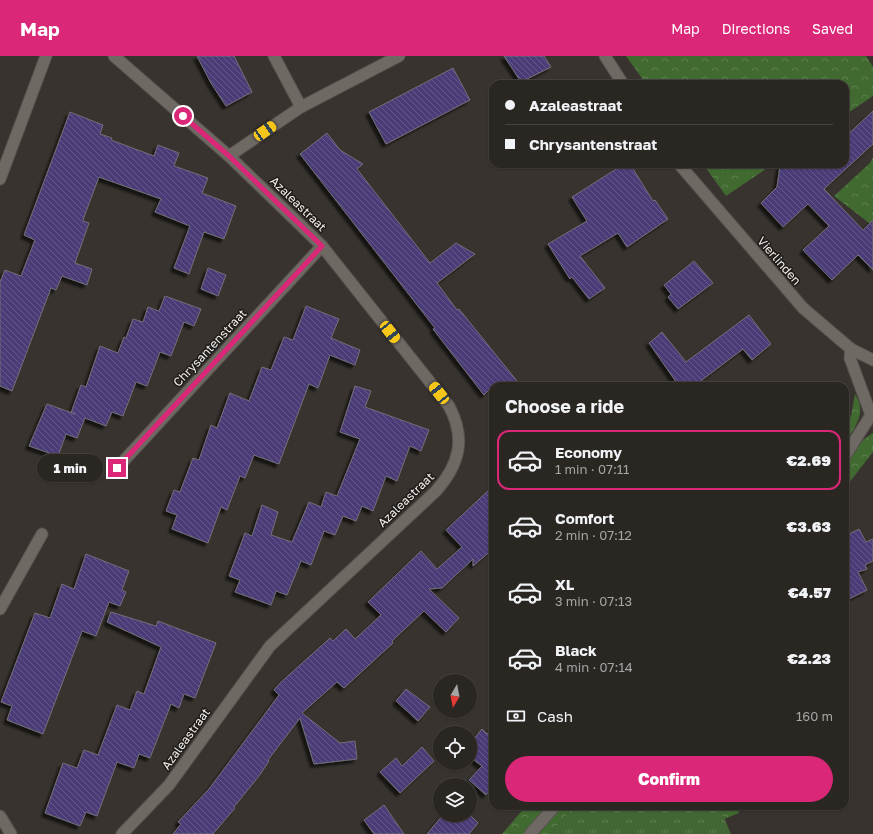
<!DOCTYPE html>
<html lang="en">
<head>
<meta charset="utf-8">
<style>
	body { margin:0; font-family:"Golos Text",sans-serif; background:#322e2a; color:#f1f3f6; height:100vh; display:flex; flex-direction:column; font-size:15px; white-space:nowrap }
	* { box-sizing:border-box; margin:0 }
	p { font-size:13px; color:#a5a5a5 }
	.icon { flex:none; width:22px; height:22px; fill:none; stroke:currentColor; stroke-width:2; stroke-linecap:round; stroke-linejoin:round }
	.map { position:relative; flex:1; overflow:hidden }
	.drawer { position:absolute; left:489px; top:326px; width:360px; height:428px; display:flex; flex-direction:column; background:#2a2622; border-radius:12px; box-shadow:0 1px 3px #0004,0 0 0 1px #464340 }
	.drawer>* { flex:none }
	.hud { position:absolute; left:489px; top:24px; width:360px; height:88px; border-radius:12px; box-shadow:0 1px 3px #0004,0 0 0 1px #464340; display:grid; align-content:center; height:88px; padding:0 16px; background:#2a2622 }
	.needle { width:26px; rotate:190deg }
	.fabs { position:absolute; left:433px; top:618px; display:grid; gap:8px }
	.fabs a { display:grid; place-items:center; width:44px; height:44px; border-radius:50%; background:#2a2622; box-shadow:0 1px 3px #0004,0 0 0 1px #464340; font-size:20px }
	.end { position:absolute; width:18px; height:18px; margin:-9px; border:5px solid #db2777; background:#fff; box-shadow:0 0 0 2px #fff }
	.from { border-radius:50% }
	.bubble { position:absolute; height:28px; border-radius:14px; background:#2a2622; box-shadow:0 1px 3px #0004,0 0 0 1px #464340; font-size:13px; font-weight:800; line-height:28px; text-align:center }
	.car { position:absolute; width:12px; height:24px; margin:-12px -6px; border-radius:5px; box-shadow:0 0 3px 1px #0007; background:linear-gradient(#f5c518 24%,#345 0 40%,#f5c518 0 76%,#345 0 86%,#f5c518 0) }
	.hud b { display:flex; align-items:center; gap:14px; height:38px; font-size:15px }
	.hud b+b { border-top:1px solid #464340 }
	.hud i { width:10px; height:10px; background:#f1f3f6 }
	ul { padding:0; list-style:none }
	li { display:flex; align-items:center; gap:12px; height:60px; margin:0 8px 6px; padding:0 8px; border:2px solid transparent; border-radius:12px }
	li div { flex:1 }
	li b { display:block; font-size:15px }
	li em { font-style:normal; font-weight:800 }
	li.on { border-color:#db2777 }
	li>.icon { width:36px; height:36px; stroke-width:1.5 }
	h2 { padding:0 16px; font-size:18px; line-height:48px }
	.pay { display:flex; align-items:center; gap:10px; height:44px; padding:0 16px; font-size:15px }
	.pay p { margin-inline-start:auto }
	.cta { display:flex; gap:8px; margin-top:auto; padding:8px 16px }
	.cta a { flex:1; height:46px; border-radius:24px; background:#db2777; color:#fff; font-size:16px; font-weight:800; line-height:46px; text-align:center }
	header { display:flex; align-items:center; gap:24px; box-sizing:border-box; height:56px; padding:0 20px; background:#db2777; color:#fff }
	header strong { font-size:19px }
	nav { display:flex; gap:22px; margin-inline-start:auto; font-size:14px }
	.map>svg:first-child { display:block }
	.grass { fill:url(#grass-tufts) }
	.forest { fill:url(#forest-crowns) }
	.building { fill:url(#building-back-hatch); stroke:#716f77; filter:url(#shadow) }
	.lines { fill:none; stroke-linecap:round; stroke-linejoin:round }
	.minor-casing { stroke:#57524e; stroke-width:13 }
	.minor { stroke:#6f6964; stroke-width:11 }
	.route { stroke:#db2777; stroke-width:5 }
	.labels { text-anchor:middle; stroke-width:3; stroke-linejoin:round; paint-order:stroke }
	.street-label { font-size:12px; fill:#f3efec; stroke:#1e1b19 }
</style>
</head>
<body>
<header>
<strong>Map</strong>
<nav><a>Map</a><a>Directions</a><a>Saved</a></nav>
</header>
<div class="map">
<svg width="873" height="778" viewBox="0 0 873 778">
	<defs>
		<pattern id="grass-tufts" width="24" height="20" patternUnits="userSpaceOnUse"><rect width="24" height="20" fill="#426734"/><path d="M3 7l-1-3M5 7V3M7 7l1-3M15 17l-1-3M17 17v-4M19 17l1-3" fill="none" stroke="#5e7d52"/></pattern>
		<pattern id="forest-crowns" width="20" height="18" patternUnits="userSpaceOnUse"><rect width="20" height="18" fill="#416a30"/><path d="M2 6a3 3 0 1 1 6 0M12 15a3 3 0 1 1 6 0" fill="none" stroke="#5d804e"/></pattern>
		<pattern id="building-back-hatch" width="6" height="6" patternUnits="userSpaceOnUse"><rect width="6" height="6" fill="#4b3b77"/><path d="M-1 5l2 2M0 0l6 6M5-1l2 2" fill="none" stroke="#65588a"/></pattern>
		<filter id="shadow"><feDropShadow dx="-3.5" dy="3.5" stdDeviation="1" flood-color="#0009"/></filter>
	</defs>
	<rect width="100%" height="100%" fill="#38332e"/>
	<path class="grass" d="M574,750H719L731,778H550Z"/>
	<g class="forest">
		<path d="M626,0H866L873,11V40L845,59V28H646Z"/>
		<path d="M873,101V170L834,140L870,107Z"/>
		<path d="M703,108H773L726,140Z"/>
		<path d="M855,338C868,358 854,370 845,389V370L851,360Z"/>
		<path d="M873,377V396L845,432V408L864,383Z"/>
		<path d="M526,750H574L550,778H502Z"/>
		<path d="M719,750H736L739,757L724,763Z"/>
	</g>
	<g class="building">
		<path d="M197,0H234L252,36L226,50L211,27Z"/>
		<path d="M504,0H544L551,11L521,26Z"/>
		<path d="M453,12L470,44L386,88L369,56Z"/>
		<path d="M873,55V88L824,133L863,174L873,164V214L858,199L832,224L803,194L829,170L808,148L783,171L761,147L777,131L780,110L795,112L800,108H845V81Z"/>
		<path d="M70,56L103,69L100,78L112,82L111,84L154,100L158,89L179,97L174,110L208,122L202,137L236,150L224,183L204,176L189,218L174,212L190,170L155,156L161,143L99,121L84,161L83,165L89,167L75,207L92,213L87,229L62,220L56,234L51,232L12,335L0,330V226L5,214L21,220L35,184L24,179Z"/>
		<path d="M327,77L340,94L363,108L357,113L430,207L456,187L475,198L437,227L457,254L459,253L521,330H493L484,339L433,273L435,272L300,98Z"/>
		<path d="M624,108H630L653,145L655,144L668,163L627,191L618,177L580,200L605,232L589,243L572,221L570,223L548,188L587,165L572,141Z"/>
		<path d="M694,205L713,227L678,253L668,241L671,238L664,229Z"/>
		<path d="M208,212L226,219L218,240L201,233Z"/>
		<path d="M165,240L201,253L194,270L184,266L171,300L160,296L147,330L136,326L123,360L112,356L106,370L85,362L77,382L66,378L58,400L29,390L47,348L75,358L71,357L81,329L86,331L100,290L118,297L124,281L126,282L133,263L143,266L148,251L159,255Z"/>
		<path d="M306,250L339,263L331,282L360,294L355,309L330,299L318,332L309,328L279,408L254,399L245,422L240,420L227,454L221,451L208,487L172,473L177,459L166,455L174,434L180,436L193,402L199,404L211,369L217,372L230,337L249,345L262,311L271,314L284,281L293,284Z"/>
		<path d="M749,259L771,288L752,304L743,293L694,330H679L649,287L662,276L686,306Z"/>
		<path d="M355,330L371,335L365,351L429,374L421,395L410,390L397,425L386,420L373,455L362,450L356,465L343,460L335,479L324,475L311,509L301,505L287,539L276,535L271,549L235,536L240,524L229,520L245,477L252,480L262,449L278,456L271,479L292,486L309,446L321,451L326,436L337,440L360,383L340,376Z"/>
		<path d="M493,430V493L473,510V503L442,532L429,533L459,562L446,576L424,555L392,585L393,587L344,632L337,626L302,657L340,687L355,685L357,703L314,708L300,662L268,704L269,705L259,720L234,751L235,752L213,778H173L181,768L178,766L209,733L279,639L274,634L280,627L330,582L333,585L346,573L355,583L381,559L368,546L421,495L437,513L462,491L446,474Z"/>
		<path d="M859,473L866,486L873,483V505L865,509L867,513L858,516L867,534L845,545V480Z"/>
		<path d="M86,498L129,515L122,534L126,536L120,550L109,546L96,580L82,575L43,678L7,664L12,650L1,646L35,557L50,562L62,528L74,533Z"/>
		<path d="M111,556L156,570L158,565L216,587L195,642L184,638L179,652L171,648L150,702L139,698L134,712L117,706L97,760L86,756L80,770L45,757L63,707L77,712L84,694L98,699L117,649L130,654L137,635L144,638L161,591L107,566Z"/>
		<path d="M406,633L430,651L418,665L396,645Z"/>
		<path d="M493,671V730L486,739L469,724L482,710L470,701V698L477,690L472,685L482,673L487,678Z"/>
		<path d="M422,691L434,705L400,737L380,716L396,702L402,710Z"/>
		<path d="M384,749L404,778H374L364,764Z"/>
		<path d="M443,759H470L478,767L469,778H427Z"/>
	</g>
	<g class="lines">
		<defs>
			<g id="minor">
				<path d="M114,0L229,100L322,190L449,350C466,382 460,408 436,435L270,590L169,729L122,778"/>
				<path d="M274,0L301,51"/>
				<path d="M605,0L623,28"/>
				<path d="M229,100L301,51L399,0"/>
				<path d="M679,108L803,252L851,293L873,304"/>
				<path d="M0,123L46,0"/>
				<path d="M851,293L850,302L871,359"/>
				<path d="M845,400L871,359"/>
				<path d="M117,412L322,190"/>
				<path d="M0,553L42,478"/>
				<path d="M0,760L11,778"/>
				<path d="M530,778L555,750"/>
			</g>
		</defs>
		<use href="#minor" class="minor-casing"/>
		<use href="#minor" class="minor"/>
	</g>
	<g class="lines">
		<path class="route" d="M117,412L322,190L229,100L183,60"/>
	</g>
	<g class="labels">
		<g class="street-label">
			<text transform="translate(298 148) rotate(44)" y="4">Azaleastraat</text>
			<text transform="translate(779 205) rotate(49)" y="4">Vierlinden</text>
			<text transform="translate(210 292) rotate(-47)" y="4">Chrysantenstraat</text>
			<text transform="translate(406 444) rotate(-44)" y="4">Azaleastraat</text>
			<text transform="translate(186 683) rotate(-54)" y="4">Azaleastraat</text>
		</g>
	</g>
</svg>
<div class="fabs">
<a><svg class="needle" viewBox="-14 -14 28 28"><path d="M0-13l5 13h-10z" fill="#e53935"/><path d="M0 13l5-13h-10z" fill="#a5a5a5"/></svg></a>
<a><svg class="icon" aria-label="locate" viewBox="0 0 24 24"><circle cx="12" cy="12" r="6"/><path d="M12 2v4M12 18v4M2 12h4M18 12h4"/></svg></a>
<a><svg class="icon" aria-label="layers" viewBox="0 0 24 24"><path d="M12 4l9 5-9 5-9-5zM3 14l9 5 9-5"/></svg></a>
</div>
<i class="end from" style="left:183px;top:60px"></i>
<i class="end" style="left:117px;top:412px"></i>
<div class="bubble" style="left:37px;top:398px;width:66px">1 min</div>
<i class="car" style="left:265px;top:75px;rotate:56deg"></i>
<i class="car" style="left:390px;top:276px;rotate:142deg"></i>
<i class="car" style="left:439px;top:337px;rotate:322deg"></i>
<div class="hud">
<b><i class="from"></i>Azaleastraat</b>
<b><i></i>Chrysantenstraat</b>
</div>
<section class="drawer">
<h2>Choose a ride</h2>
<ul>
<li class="on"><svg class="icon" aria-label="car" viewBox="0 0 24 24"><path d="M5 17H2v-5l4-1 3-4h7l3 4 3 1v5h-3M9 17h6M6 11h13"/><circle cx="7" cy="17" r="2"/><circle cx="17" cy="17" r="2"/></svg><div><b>Economy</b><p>1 min · 07:11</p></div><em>€2.69</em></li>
<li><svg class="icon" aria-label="car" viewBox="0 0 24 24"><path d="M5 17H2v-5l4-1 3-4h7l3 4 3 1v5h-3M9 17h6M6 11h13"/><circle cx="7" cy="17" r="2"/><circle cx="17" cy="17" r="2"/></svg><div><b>Comfort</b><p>2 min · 07:12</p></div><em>€3.63</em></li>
<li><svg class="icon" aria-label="car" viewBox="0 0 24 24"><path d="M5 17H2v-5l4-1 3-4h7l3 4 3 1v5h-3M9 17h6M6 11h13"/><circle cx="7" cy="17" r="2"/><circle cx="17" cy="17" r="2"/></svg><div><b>XL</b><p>3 min · 07:13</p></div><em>€4.57</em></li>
<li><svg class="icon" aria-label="car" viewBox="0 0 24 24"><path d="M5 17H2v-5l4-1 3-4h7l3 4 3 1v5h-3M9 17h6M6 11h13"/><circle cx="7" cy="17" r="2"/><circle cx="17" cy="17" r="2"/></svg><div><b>Black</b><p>4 min · 07:14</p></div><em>€2.23</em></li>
</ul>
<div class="pay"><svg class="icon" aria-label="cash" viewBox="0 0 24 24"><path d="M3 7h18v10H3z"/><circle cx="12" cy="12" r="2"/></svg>Cash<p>160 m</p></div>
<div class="cta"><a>Confirm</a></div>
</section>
</div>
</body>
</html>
